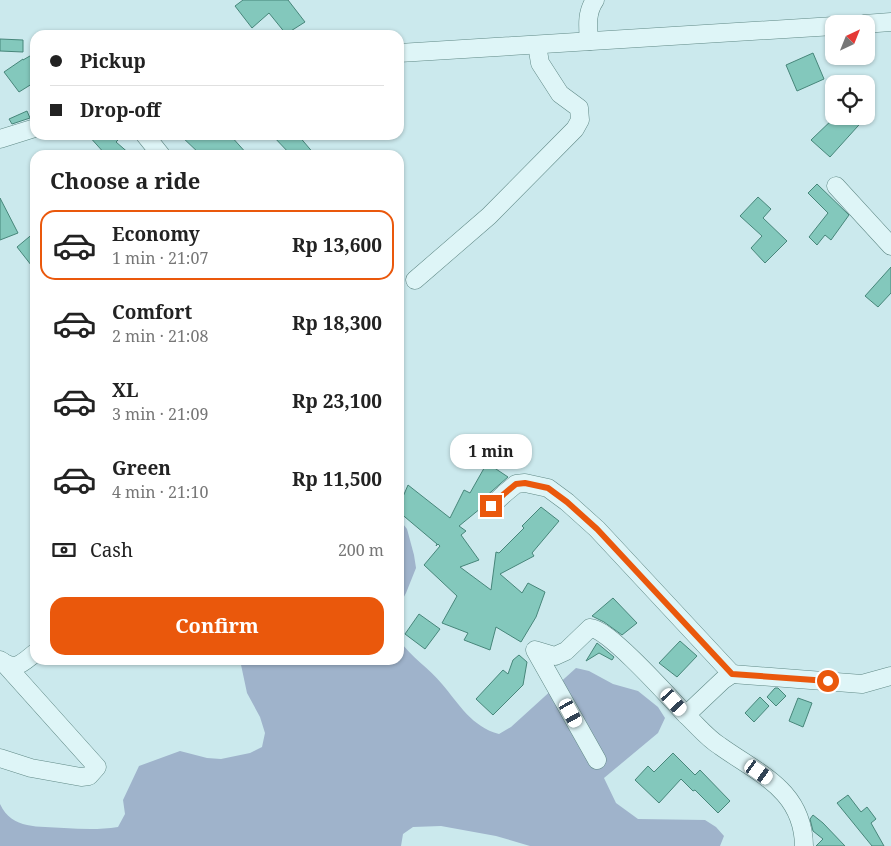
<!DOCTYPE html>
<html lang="en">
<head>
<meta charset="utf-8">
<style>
	body { margin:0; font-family:"Noto Serif",serif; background:#f6f6f6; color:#222; height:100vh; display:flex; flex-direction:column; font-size:19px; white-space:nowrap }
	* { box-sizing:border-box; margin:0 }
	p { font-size:16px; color:#767676 }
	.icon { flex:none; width:28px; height:28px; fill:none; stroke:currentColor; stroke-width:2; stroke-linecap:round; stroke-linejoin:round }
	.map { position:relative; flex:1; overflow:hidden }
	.panel { position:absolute; left:30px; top:150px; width:374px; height:515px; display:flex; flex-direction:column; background:#fff; border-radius:15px; box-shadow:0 1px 4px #0004 }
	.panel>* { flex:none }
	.top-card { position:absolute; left:30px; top:30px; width:374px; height:110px; border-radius:15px; box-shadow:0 1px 4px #0004; display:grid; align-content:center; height:110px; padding:0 20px; background:#fff }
	.needle { width:32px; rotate:43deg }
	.tools { position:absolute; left:825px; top:15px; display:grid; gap:10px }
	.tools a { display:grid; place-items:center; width:50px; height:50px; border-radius:10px; background:#fff; box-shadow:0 1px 4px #0004; font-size:25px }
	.end { position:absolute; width:22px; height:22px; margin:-11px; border:6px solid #ea580c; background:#fff; box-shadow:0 0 0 2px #fff }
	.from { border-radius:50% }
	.bubble { position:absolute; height:35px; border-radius:15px; background:#fff; box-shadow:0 1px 4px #0004; font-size:16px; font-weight:700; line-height:35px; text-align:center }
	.car { position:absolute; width:15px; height:30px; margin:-15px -8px; border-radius:6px; box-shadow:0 0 4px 1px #0007; background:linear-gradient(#fff 24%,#345 0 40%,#fff 0 76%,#345 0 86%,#fff 0) }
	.top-card b { display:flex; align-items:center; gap:18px; height:48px; font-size:19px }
	.top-card b+b { border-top:1px solid #e0e0e0 }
	.top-card i { width:12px; height:12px; background:#222 }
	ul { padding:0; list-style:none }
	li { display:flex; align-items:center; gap:15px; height:70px; margin:0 10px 8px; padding:0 10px; border:2px solid transparent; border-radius:15px }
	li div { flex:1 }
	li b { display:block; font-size:19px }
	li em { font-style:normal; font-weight:700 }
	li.current { border-color:#ea580c }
	li>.icon { width:45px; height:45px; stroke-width:1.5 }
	h2 { padding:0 20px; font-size:22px; line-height:60px }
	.pay { display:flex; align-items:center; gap:12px; height:55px; padding:0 20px; font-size:19px }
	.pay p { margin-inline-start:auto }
	.button { display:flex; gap:10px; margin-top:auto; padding:10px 20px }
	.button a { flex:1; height:58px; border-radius:15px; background:#ea580c; color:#fff; font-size:20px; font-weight:700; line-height:58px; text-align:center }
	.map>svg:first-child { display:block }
	.green { fill:#9fb3cb }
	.building { fill:#83c8bc; stroke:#47867a }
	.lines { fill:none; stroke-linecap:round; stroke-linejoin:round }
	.minor-casing { stroke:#608986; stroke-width:19 }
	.minor { stroke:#def5f7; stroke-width:18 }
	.route { stroke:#ea580c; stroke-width:6 }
</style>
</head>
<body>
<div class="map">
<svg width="891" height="846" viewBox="0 0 891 846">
	<rect width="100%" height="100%" fill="#cbe9ed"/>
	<g class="green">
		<path d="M399,519L407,529L414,555L416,568L406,593L399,606Z"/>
		<path d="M399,640C411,657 429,668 442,684C459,704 472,727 499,734L511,727L576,668L589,671L613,684L638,691L658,707L665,718L658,733L604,778L616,803L638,819L705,820L716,827L724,836L720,846H530L496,836L441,826L413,827L403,834L401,846H0V804C12,830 39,826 64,828C82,829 99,830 118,827L125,814L123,800L139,766L180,751L207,758L221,759L250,753L262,747L265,733L260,717L247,693L240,660H399Z"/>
	</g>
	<g class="building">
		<path d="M243,0H288L305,22L286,34L269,13L252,28L235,6Z"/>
		<path d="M0,39L23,40V52L0,51Z"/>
		<path d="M35,53V82L19,92L4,72L23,59V60Z"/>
		<path d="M813,53L824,79L797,91L786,65Z"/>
		<path d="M27,111L30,118L12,124L9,119Z"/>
		<path d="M836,116H867L830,157L811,140Z"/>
		<path d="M88,135H123L116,142L131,155H106Z"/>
		<path d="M180,135H230L248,155H201Z"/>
		<path d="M272,135H298L315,155H291Z"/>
		<path d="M817,184L849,215L831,240L825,235L817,245L809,237L828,213L808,193Z"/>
		<path d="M758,197L771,209L763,218L787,241L765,263L751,248L762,236L740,216Z"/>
		<path d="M0,198L18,233L0,240Z"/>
		<path d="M35,232V270L17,247Z"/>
		<path d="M891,267V293L878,307L865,296Z"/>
		<path d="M487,463L508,477L484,498L481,508L459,526L466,531L461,535L479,560L460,567L491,590L496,552L499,553L524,528L522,526L541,507L559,521L532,553L534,556L500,574L522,593L528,583L545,592L536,617L521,642L496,627L490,650L464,640L468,633L442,623L457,596L424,565L440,546L438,544L436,546L437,544L399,512V506L408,485L450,518L464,490L470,493Z"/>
		<path d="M613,598L637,623L622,635L604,622L592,616Z"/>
		<path d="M419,614L440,629L425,649L405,634Z"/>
		<path d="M680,641L697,656L677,677L659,663Z"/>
		<path d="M597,643L614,657L612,660L599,653L586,661Z"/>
		<path d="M519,655L527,662L523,685L493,715L476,699L503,670L508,674L513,660Z"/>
		<path d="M775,688H778L786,696L776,706L767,697Z"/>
		<path d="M760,697L769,706L754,722L745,713Z"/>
		<path d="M798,698L812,703L803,727L789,721Z"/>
		<path d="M673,753L695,775L700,770L730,801L718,813L695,790L693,791L681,779L659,803L635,780L648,766L654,772Z"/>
		<path d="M848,795L861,812L867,807L876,819L871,823L884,846H872L837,803Z"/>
		<path d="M813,815L823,823L845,846H816L823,839L813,831L810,819Z"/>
	</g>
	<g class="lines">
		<defs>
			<g id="minor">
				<path d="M864,24L891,22"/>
				<path d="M589,41C588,27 586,13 595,0"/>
				<path d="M399,53L834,26"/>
				<path d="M145,135L161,155"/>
				<path d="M0,139L35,128"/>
				<path d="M836,186L891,246"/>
				<path d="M415,280L489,216L575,129L580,120L579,108L560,94L540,63L537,45"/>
				<path d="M491,506L504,494L516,484L525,483L548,488L567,502L597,529L732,674"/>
				<path d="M0,660C16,672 22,663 35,653"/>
				<path d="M0,758L31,768L81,777L89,776L97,767L3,662"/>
				<path d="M597,760L535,650L555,656L566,651L590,628C606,626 672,700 686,715"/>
				<path d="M804,846C803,790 759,774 720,746C707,738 697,725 686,715L723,680L732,674L862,684L891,676"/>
			</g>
		</defs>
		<use href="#minor" class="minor-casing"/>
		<use href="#minor" class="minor"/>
	</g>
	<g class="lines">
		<path class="route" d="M491,506L504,494L516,484L525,483L548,488L567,502L597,529L732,674L828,681"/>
	</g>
</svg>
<div class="tools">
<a><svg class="needle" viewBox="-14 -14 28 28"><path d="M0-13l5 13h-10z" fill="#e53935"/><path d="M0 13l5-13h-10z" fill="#767676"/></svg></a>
<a><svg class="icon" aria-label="locate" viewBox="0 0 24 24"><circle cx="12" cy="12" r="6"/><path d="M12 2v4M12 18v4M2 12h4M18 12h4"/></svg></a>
</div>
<i class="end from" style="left:828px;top:681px"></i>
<i class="end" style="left:491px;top:506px"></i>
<div class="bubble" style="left:450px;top:434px;width:82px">1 min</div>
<i class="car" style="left:674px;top:702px;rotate:138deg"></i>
<i class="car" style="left:571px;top:713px;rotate:151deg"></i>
<i class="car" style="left:759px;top:772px;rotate:125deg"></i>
<div class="top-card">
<b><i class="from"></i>Pickup</b>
<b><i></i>Drop-off</b>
</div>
<section class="panel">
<h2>Choose a ride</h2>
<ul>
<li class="current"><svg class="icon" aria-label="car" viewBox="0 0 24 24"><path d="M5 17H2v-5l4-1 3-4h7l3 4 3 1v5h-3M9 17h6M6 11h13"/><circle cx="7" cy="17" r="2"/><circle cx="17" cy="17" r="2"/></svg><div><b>Economy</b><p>1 min · 21:07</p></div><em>Rp 13,600</em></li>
<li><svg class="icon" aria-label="car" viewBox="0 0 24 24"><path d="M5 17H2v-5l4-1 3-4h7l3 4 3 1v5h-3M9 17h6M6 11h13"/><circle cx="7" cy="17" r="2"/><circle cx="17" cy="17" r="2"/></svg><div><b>Comfort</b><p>2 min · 21:08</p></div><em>Rp 18,300</em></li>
<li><svg class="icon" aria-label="car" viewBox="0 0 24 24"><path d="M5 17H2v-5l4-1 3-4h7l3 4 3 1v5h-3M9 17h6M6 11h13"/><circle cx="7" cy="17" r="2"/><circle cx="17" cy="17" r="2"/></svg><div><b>XL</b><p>3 min · 21:09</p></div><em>Rp 23,100</em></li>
<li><svg class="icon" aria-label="car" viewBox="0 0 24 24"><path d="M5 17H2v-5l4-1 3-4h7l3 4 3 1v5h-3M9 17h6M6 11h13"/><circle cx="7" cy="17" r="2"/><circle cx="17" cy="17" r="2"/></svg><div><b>Green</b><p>4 min · 21:10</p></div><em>Rp 11,500</em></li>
</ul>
<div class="pay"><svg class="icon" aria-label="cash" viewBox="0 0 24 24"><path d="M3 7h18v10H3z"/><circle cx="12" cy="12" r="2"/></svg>Cash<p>200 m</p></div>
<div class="button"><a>Confirm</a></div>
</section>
</div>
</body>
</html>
